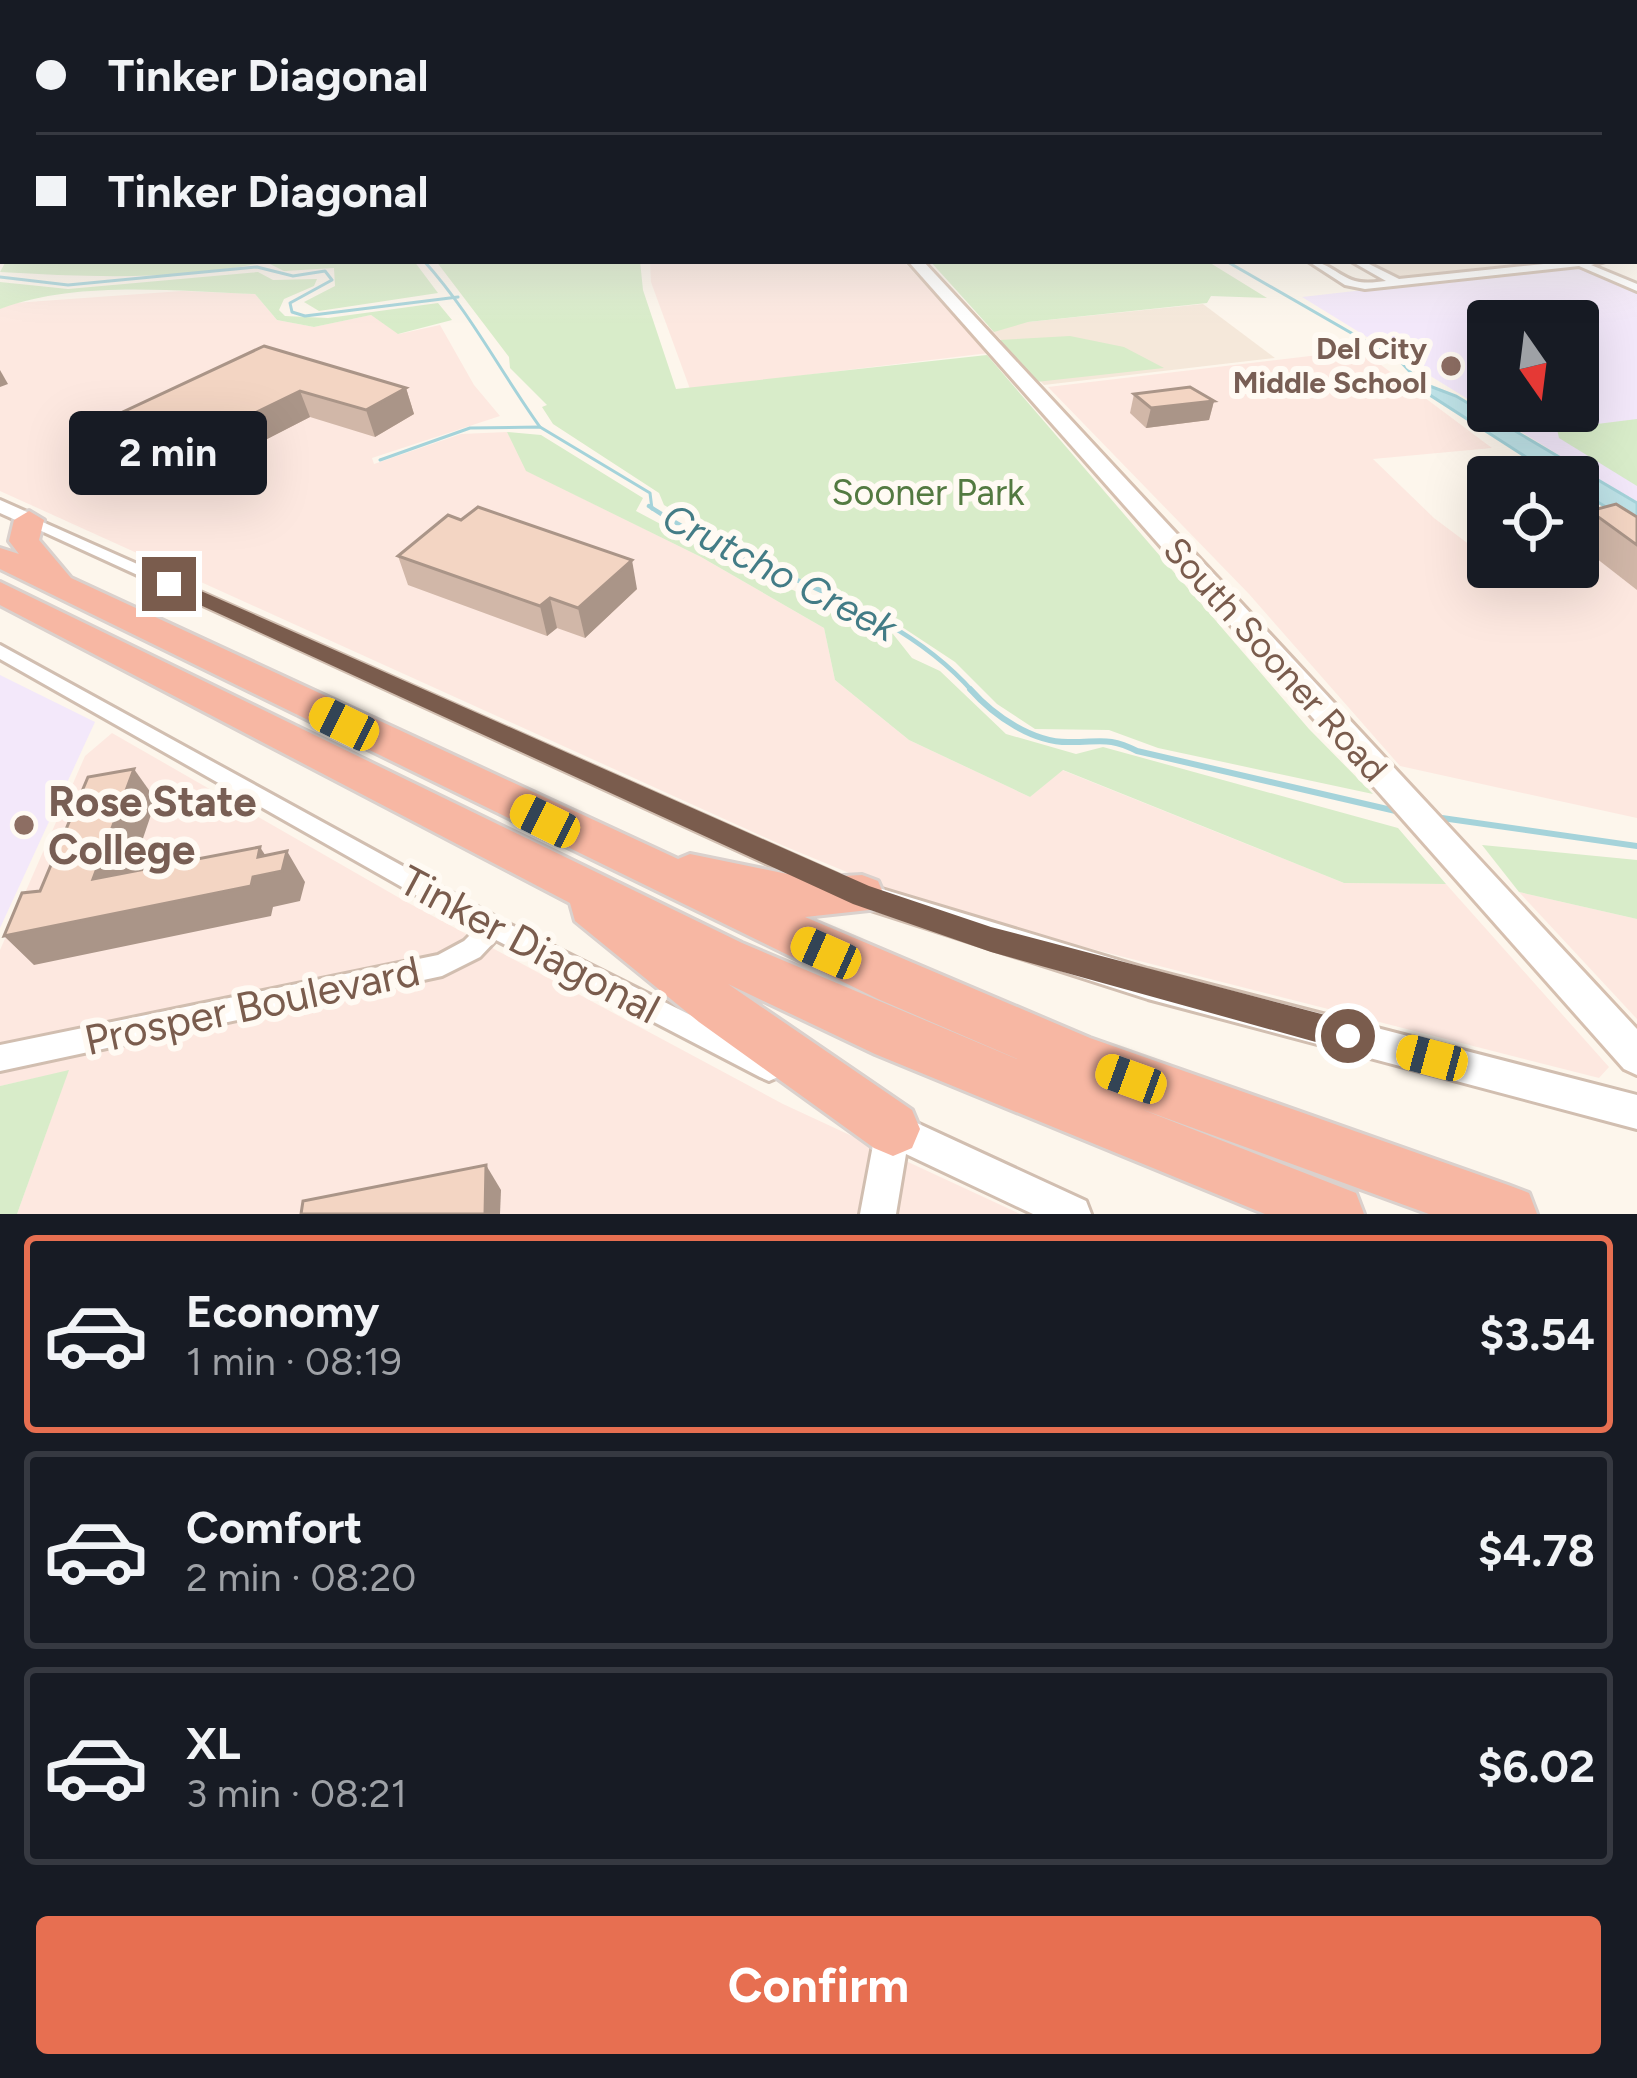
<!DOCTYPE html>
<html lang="en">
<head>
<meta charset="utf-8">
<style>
	body { margin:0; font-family:Figtree,sans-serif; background:#20242c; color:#f1f3f6; height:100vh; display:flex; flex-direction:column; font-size:45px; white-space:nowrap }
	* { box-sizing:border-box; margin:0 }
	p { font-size:39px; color:#9ea1a6 }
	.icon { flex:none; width:66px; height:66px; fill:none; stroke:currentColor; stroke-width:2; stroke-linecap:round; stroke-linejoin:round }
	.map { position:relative; height:1214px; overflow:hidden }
	.sheet { display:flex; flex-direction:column; background:#171b24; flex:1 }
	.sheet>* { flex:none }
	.hud { position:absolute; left:0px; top:0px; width:1638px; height:264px; box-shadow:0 12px 48px #0002; display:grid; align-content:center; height:264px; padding:0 36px; background:#171b24 }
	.needle { width:78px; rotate:166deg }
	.tools { position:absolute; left:1467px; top:300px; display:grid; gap:24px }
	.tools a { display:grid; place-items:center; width:132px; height:132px; border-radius:12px; background:#171b24; box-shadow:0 12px 48px #0002; font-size:60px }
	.end { position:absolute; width:54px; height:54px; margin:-27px; border:15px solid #7a5c4d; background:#fff; box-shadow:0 0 0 6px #fff }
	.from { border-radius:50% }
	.bubble { position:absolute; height:84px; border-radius:12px; background:#171b24; box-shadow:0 12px 48px #0002; font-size:39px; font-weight:700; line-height:84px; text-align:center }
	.car { position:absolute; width:36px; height:72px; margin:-36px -18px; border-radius:15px; box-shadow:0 0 9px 3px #0007; background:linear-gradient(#f5c518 24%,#345 0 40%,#f5c518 0 76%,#345 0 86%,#f5c518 0) }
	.hud b { display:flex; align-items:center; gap:42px; height:114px; font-size:45px }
	.hud b+b { border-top:3px solid #363941 }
	.hud i { width:30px; height:30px; background:#f1f3f6 }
	ul { padding:21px 0 0; list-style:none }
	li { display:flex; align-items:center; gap:36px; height:198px; margin:0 24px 18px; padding:0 12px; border:6px solid #363941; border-radius:12px }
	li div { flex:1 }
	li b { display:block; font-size:45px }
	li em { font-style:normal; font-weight:700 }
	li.on { border-color:#e76f51 }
	li>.icon { width:108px; height:108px; stroke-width:1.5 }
	.primary-button { display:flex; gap:24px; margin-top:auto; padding:24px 36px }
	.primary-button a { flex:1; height:138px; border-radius:12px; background:#e76f51; color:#fff; font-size:48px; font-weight:700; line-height:138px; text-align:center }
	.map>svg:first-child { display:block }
	.residential { fill:#f5e8da }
	.commercial { fill:#fde8e0 }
	.education { fill:#f3e8fa; fill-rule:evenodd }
	.green { fill:#d8ecc9 }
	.water { fill:#bfe3e8; stroke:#a5d3da; stroke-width:3 }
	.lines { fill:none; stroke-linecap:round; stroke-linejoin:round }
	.stream-far2 { stroke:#a5d3da; stroke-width:3 }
	.stream-far1 { stroke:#a5d3da; stroke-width:4.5 }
	.stream { stroke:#a5d3da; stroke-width:6 }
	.minor-casing { stroke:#d1beb0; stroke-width:6 }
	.tertiary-casing { stroke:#d1beb0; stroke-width:6 }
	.secondary-casing { stroke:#d6c0b0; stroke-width:6 }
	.motorway-casing { stroke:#dad1cd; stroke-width:6 }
	.minor { fill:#fff; fill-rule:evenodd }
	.tertiary { fill:#fff; fill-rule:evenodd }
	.secondary { fill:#fff; fill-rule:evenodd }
	.motorway { fill:#f7b7a3; fill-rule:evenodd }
	.wall { fill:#d1b7a8 }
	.shaded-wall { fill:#aa9588 }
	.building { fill:#f3d5c3; stroke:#aa9588; stroke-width:3 }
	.route { fill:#7a5c4d }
	.education-dot { fill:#8d6e63; stroke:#fffaf3; stroke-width:4.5 }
	.labels { text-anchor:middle; stroke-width:12; stroke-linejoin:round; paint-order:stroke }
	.far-education-label { font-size:30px; font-weight:bold; fill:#785e54; stroke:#fffaf3; text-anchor:end }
	.park-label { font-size:36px; fill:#537a41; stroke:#fffaf3 }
	.street-label { font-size:36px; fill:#7a5c4d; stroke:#fffaf3 }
	.water-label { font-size:39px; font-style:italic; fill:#437c86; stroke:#fffaf3 }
	.near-education-label { font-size:42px; font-weight:bold; fill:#785e54; stroke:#fffaf3; text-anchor:start }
	.near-street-label { font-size:42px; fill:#7a5c4d; stroke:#fffaf3 }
</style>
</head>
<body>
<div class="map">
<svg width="1637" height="1214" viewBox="0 0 1637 1214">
	<rect width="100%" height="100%" fill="#fdf6ec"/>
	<g class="residential">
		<path d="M1366,261H1575L1401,279Z"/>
		<path d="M1203,304L1275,358L1044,385L988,326Z"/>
	</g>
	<g class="commercial">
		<path d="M650,261H903L989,353L690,389L651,282Z"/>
		<path d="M182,291L255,294L277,320L314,327L371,315L399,334L440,325L474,385L500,416L372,458L374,464L461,434L507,432L527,471L701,557L824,628L835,680L909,740L1030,797L1062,770L1344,883L1446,884L1609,1067L1599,1078L936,909L784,846L0,491V304Z"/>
		<path d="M1361,350L1492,448L1373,459L1434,518L1478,551L1488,550V567H1578V535L1637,526V818L1400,766L1249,594L1048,387Z"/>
		<path d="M112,733L403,900L783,1104L1020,1214H17L68,1071L0,1086V950L85,756Z"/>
		<path d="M1519,892L1637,919V1019Z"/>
	</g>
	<g class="education">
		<path d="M1573,266L1637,290V503L1302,297ZM1488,321H1578V411H1488Z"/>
		<path d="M0,675L95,722L0,928Z"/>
	</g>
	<g class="green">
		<path d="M6,261H414L438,293L319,311L304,302L335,286L334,268L284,271L266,262C176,281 90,277 0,272Z"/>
		<path d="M436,261H640L643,290L676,389L987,355L1309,729L1373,794L1158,748L1109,730L1035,729L997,704L955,662L896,623L759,560L664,505L659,493L553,424L542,407L547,405L510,368L509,357Z"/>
		<path d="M930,261H1207L1267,298L1211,296L1207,303L1028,322L994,332Z"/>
		<path d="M258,272L273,280L317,279L314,286L284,299L279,310L285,316L328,318L438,303L452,320L398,334L371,315L314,327L277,320L255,294C175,291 76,280 0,309V282L68,289Z"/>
		<path d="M1070,336L1124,347L1164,368L1036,382L999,340Z"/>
		<path d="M1637,419V486L1559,438L1557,429Z"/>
		<path d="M507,432L541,435L643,498L636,511L745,569L893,634L912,658L940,671L1006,734L1076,754L1103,747L1398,828L1446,884L1344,883L1063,770L1030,797L909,740L835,680L824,628L701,557L526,471Z"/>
		<path d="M1482,845L1637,860V919L1519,892Z"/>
		<path d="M69,1070L17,1214H0V1086Z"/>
	</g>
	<path class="water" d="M1427,385L1456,396L1637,503V526L1578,490V477H1557L1419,388Z"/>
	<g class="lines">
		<g class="stream-far2">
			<path d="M424,261C470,312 500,371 540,427"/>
			<path d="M1226,261L1400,361L1426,389"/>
			<path d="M0,277L68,285L257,267L293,276L325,271L332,280L290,303L292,312L305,316L458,297"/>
			<path d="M380,460L470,428L540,427L650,493L652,509"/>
		</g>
		<path class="stream-far1" d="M649,506C750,575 889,596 973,692"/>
		<g class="stream">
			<path d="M970,689C994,716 1034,744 1072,742C1101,742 1110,737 1137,751L1400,812"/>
			<path d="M1435,817L1637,846"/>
		</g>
		<defs>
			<g id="minor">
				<rect x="1635" y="160" width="2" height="4"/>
				<rect x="1635" y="202" width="2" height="4"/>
				<rect x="1635" y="254" width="2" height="6"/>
				<path d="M1308,261C1327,261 1338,276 1355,281C1366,284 1376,282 1386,281L1351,261H1363L1399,279L1573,261H1605L1591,265L1637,284V291L1579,266L1365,289L1345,285Z"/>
				<path d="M29,516L847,879L850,886L847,893L839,896L831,893L24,523L22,520Z"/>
				<path d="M0,645L501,920L778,1059L782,1068L778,1077L769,1081L760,1077L496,940L480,957L442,976L0,1071V1045L438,955L464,941L476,929L0,659Z"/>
			</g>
			<g id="tertiary">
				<path d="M1635,155H1637V159L1635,158Z"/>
				<path d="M0,500L36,516L38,520L29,526L0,513Z"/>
				<path d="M862,883L1148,969L1637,1095V1129L1148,999L852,904L848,895L852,886Z"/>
				<path d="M893,1112L1086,1201L1091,1214H1033L906,1154L896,1214H860L876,1129L881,1117Z"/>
			</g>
			<path id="secondary" d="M908,261H923L1637,1029V1075L1624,1069Z"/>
			<path id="motorway" d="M29,511L44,520L39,540L71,578L678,859L690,854L807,878L862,875L878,881L884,895L878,909L805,917L1090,1038L1508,1185L1529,1193L1537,1214H1429L1141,1109L1356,1193L1364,1214H1265L875,1054L728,984L912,1110L920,1129L912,1148L893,1156L874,1148L699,1022L575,921L570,903L0,605V582L742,943L1043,1070L878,999L0,569V548L19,554L9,541L14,520Z"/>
		</defs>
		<use href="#minor" class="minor-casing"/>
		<use href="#tertiary" class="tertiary-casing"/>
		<use href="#secondary" class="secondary-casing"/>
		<use href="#motorway" class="motorway-casing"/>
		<use href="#minor" class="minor"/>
		<use href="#tertiary" class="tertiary"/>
		<use href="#secondary" class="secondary"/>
		<use href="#motorway" class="motorway"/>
	</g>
	<g class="wall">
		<path d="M264,346L406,388L414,414L375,437L310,417L244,451L232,446L159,483L95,459L80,432Z"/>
		<path d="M1134,394L1214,401L1209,420L1146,428L1130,413Z"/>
		<path d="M1590,511L1637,517V590L1578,544V530Z"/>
		<path d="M398,556L637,589L585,638L557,628L547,636L408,585Z"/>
	</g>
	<g class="shaded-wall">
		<path d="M0,370L8,384L0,387Z"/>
		<path d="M406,388L414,414L375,437L366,410Z"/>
		<path d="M300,391L310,417L244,451L232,424Z"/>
		<path d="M1214,401L1209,420L1146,428L1151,408Z"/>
		<path d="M220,419L232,446L159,483L145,455Z"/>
		<path d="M632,560L637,589L585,638L578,608Z"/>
		<path d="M550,598L557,628L547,636L540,606Z"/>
		<path d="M134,769L156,800L119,909L93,879Z"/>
		<path d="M260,847L276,872L287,851L305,882L300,901L273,907L271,916L34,965L4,936L253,877Z"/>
		<path d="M486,1165L501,1190L500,1214H485Z"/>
	</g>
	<g class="building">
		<path d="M264,346L406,388L366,410L300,391L232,424L220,419L145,455L80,432Z"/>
		<path d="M1190,387L1214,401L1151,408L1134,394Z"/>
		<path d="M1616,504L1637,517V545L1590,511Z"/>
		<path d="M478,507L632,560L578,608L550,598L540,606L398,556L448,515L461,520Z"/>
		<path d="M134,769L93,879L260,847L258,857L287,851L282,871L253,877L251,886L4,936L22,893L40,891L88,777Z"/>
		<path d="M486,1165L485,1214H301L303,1201Z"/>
	</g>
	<linearGradient id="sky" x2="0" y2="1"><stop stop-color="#97c7e8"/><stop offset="0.48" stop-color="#fefbf6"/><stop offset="1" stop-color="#fefbf6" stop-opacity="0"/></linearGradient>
	<rect width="1637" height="325" fill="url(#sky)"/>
	<path class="route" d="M163,580H176L869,886L991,927L1348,1021L1359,1026L1363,1036L1359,1047L1348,1051L991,952L853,904L163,588Z"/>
	<g class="education-dot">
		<circle cx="1451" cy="366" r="12"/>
		<circle cx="24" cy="825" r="12"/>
	</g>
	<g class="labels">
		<g class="far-education-label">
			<text x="1427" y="359">Del City<tspan x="1427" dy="34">Middle School</tspan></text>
		</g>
		<g class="park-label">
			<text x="928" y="505">Sooner Park</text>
		</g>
		<g class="street-label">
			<text transform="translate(1276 659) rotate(48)" y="13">South Sooner Road</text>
		</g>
		<g class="water-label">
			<text transform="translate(780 572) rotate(27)" y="14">Crutcho Creek</text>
		</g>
		<g class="near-education-label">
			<text x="48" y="816">Rose State<tspan x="48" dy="48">College</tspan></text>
		</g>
		<g class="near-street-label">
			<text transform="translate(530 944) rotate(28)" y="15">Tinker Diagonal</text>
			<text transform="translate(252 1005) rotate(-12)" y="15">Prosper Boulevard</text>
		</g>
	</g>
</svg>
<div class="tools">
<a><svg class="needle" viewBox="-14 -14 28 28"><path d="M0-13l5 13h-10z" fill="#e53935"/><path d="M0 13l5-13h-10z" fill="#9ea1a6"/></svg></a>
<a><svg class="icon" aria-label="locate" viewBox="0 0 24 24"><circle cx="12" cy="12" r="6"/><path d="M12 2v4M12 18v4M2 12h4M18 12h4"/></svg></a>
</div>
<i class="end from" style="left:1348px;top:1036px"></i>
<i class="end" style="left:169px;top:584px"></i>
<div class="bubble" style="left:69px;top:411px;width:198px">2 min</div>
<i class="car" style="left:344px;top:724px;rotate:296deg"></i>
<i class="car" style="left:545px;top:821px;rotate:296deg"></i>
<i class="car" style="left:826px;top:953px;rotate:294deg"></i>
<i class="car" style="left:1432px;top:1058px;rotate:285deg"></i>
<i class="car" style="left:1131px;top:1079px;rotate:290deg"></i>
<div class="hud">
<b><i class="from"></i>Tinker Diagonal</b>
<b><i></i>Tinker Diagonal</b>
</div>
</div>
<section class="sheet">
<ul>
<li class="on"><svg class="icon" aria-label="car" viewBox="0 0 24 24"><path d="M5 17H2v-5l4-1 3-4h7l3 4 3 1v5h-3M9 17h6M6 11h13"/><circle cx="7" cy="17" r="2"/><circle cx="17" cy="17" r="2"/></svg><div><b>Economy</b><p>1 min · 08:19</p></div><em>$3.54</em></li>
<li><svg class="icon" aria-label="car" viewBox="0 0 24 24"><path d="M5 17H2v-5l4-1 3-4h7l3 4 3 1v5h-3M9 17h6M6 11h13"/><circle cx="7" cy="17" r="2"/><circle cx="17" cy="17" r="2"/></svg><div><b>Comfort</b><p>2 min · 08:20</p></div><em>$4.78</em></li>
<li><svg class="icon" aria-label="car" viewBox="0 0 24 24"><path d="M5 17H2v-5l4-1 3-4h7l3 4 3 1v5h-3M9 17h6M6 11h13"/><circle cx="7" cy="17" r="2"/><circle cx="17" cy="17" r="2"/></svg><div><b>XL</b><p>3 min · 08:21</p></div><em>$6.02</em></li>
</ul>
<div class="primary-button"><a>Confirm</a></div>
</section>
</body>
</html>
